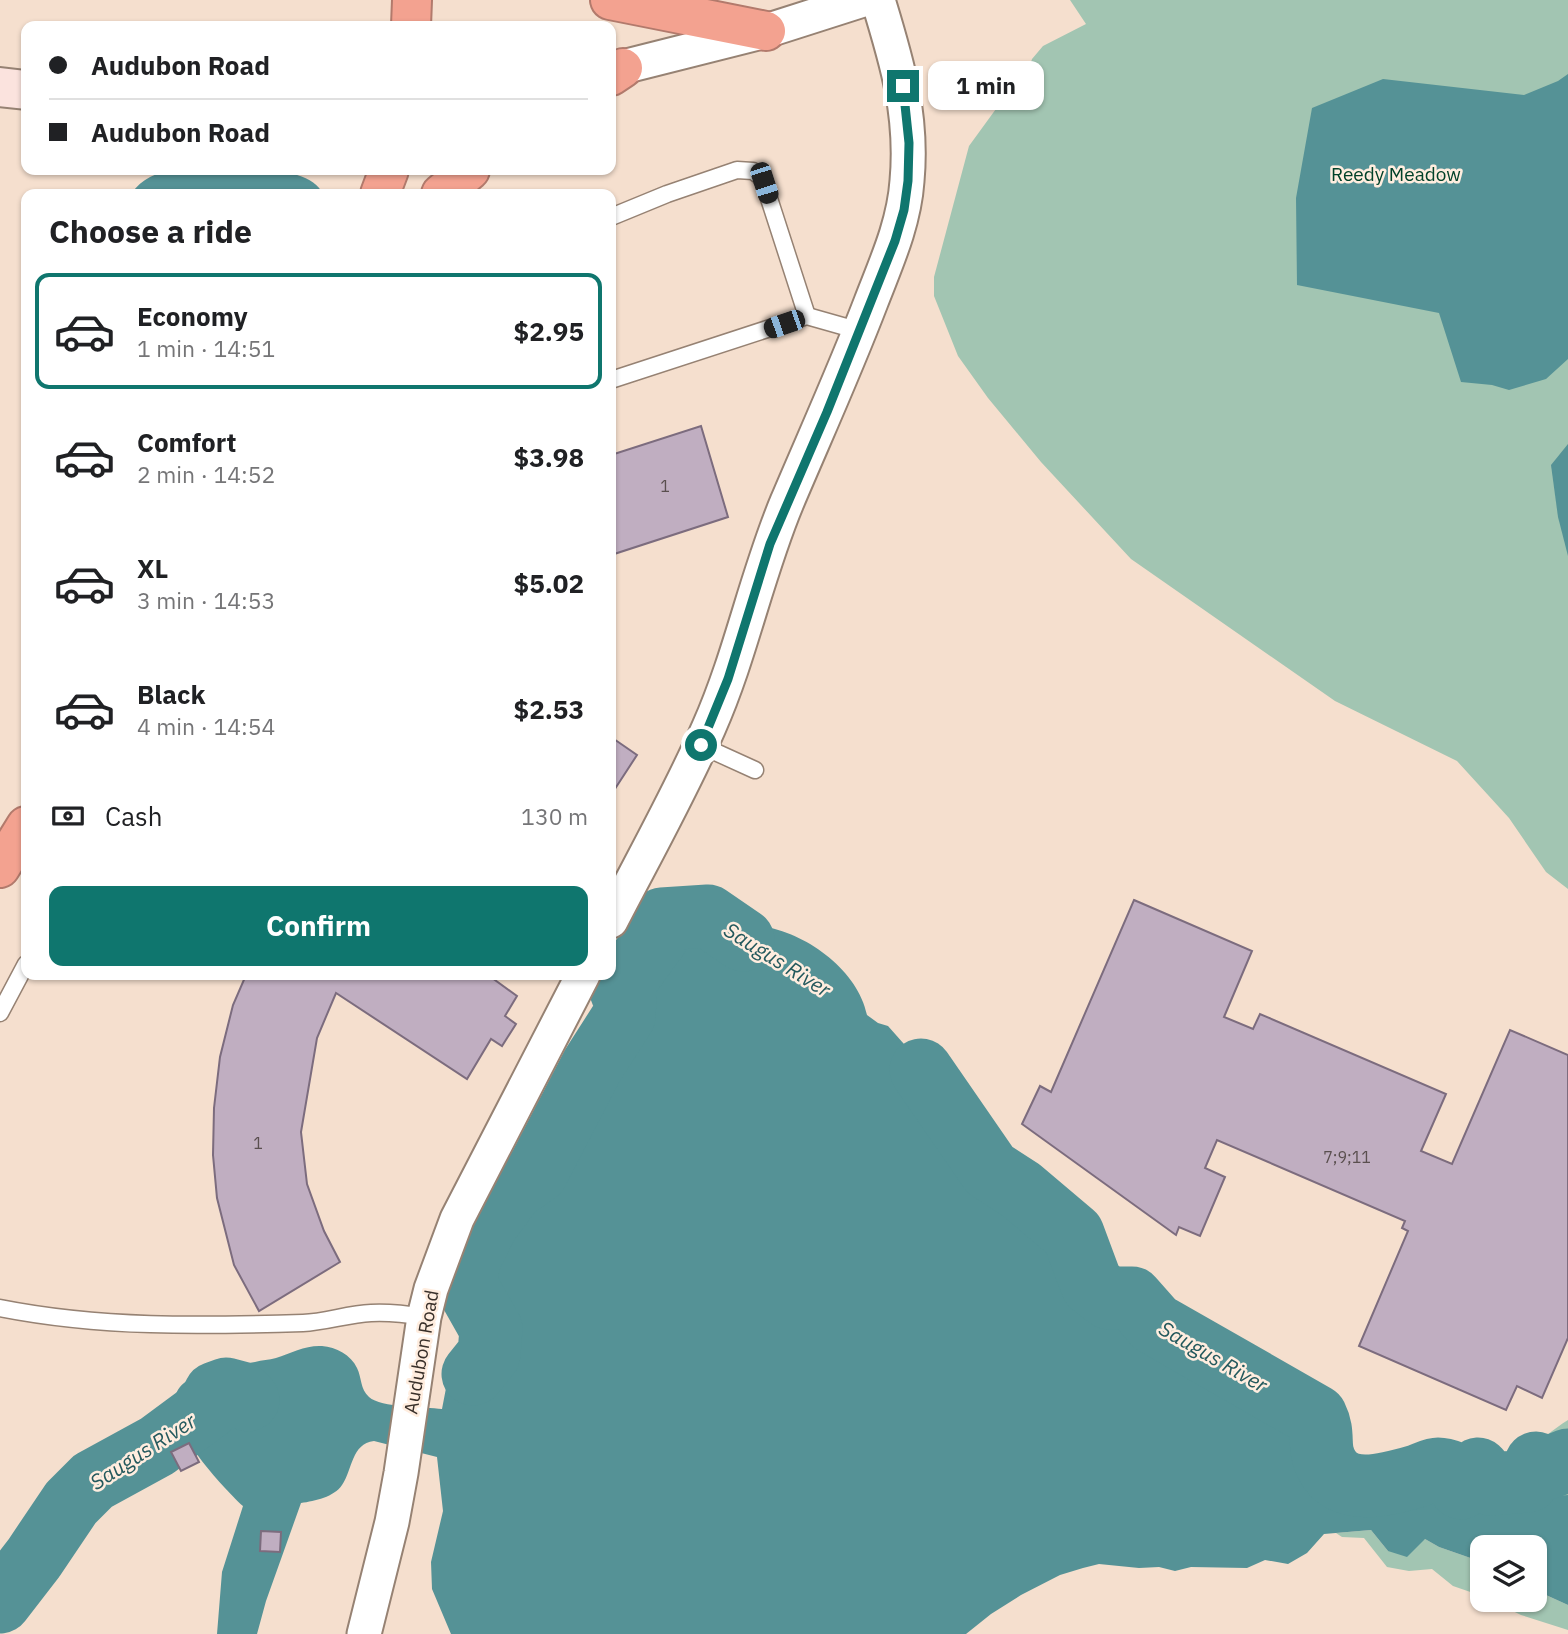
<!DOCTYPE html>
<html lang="en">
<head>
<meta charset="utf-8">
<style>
	body { margin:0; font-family:"IBM Plex Sans",sans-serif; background:#f2f2f2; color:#202124; height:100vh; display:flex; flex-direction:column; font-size:26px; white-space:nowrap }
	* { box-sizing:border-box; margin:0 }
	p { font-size:23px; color:#757577 }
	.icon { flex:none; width:38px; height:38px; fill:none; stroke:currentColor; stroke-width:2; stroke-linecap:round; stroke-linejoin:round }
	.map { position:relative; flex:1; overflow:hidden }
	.panel { position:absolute; left:21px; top:189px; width:595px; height:791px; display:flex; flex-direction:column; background:#fff; border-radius:14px; box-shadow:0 2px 5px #0004 }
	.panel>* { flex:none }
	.hud { position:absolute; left:21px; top:21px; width:595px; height:154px; border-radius:14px; box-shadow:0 2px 5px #0004; display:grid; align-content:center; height:154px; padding:0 28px; background:#fff }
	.tools { position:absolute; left:1470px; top:1535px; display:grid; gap:14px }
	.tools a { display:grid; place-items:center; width:77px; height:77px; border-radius:14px; background:#fff; box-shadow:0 2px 5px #0004; font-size:35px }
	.end { position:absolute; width:32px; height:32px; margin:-16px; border:9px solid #0f766e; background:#fff; box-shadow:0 0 0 4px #fff }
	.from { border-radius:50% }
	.bubble { position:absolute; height:49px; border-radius:14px; background:#fff; box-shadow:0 2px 5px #0004; font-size:23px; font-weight:800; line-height:49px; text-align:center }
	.car { position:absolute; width:21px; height:42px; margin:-21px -10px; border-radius:9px; box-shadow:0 0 5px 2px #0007; background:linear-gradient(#222 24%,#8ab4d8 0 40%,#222 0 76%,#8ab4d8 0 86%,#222 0) }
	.hud b { display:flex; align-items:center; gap:24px; height:66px; font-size:26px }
	.hud b+b { border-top:2px solid #e0e0e0 }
	.hud i { width:18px; height:18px; background:#202124 }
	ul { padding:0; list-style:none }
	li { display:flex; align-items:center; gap:21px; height:116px; margin:0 14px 10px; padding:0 14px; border:4px solid transparent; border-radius:14px }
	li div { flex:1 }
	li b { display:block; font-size:26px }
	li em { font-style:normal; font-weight:800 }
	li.on { border-color:#0f766e }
	li>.icon { width:63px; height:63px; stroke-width:1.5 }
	h2 { padding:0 28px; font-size:32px; line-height:84px }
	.pay { display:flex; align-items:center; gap:18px; height:77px; padding:0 28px; font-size:26px }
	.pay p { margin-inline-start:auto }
	.action { display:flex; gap:14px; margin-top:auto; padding:14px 28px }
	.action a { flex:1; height:80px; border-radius:14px; background:#0f766e; color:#fff; font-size:28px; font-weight:800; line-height:80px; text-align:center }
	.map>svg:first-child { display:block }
	.green { fill:#a2c5b2 }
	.water { fill:#559296; fill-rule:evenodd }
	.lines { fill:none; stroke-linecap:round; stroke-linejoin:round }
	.river { stroke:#559296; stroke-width:63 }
	.building { fill:#c0aec1; stroke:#7c6c7e; stroke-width:2 }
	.lane-casing { stroke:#968273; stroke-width:19 }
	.street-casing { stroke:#968273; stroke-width:37 }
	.secondary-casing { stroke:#968273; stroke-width:42 }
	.highway-casing { stroke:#b27a6c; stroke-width:42 }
	.lane { stroke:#fff; stroke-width:16 }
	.street { stroke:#fff; stroke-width:33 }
	.secondary { stroke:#fbe3de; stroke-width:38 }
	.highway { stroke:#f3a290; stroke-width:38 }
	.route { stroke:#0f766e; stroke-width:9 }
	.labels { text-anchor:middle; stroke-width:5; stroke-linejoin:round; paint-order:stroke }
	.number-label { font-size:16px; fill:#5a4f4f }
	.park-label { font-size:19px; fill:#004129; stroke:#ffeddf }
	.street-label { font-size:19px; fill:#382f29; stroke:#ffeddf }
	.water-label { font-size:21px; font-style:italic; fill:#24595d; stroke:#ffeddf }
</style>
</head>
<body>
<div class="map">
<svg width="1568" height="1634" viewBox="0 0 1568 1634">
	<rect width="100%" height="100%" fill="#f5dfce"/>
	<g class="green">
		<path d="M1070,0H1568V889L1546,872L1509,818L1457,761L1335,701L1131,559L1041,462L988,398L958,356L934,296V277L969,146L1001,102L1023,87L1032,59L1043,46L1086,24Z"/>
		<path d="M1568,1420V1495L1511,1498L1453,1490L1425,1471L1407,1477L1387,1508L1335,1488L1330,1481L1352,1491L1391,1480L1397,1475L1399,1454L1446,1461L1523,1449C1538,1444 1553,1429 1568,1420Z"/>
		<path d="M1371,1530L1388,1551L1425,1539L1439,1547L1482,1562V1596L1453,1586L1432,1569L1409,1571L1387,1567L1364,1538L1342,1537L1336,1533Z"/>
		<path d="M1535,1590L1568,1605V1630L1521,1615L1490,1600H1535Z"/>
	</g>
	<g class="water">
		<path d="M1568,74V359L1546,379L1509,390L1492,385L1461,382L1439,313L1297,285L1296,198L1312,108L1383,79L1524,95L1558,81Z"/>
		<path d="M176,170C209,170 307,158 323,194H131C142,178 157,172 176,170Z"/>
		<path d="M1568,444V556L1558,517L1551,465Z"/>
		<path d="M715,909L739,928C748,928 758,925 766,927C809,935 858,971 867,1015L878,1023L888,1026L935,1079L957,1097L974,1115C967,1151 967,1155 991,1183L1095,1274L1113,1283L1130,1301L1136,1319L1149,1331L1206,1367L1248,1400L1332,1438C1335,1454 1326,1473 1335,1488L1387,1508L1407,1477L1425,1471L1453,1490L1511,1498L1568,1495V1605L1535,1590V1547H1482V1562L1439,1547L1425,1539L1407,1557L1388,1551L1371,1530L1324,1534L1307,1553L1288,1564L1265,1560L1247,1568L1191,1567L1175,1571L1159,1567L1139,1568L1099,1564L1083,1568L1060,1575L1021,1595L991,1614L966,1634H451L432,1589L431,1562L443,1511L437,1457L374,1441C351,1444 353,1469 342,1485C334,1497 315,1501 301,1503L266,1601L257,1634H217L222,1572L243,1506C222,1486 149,1411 184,1383C204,1367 231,1366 255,1362C262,1360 269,1360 276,1358C291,1353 306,1345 322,1346C336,1347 351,1355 357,1368C362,1378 360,1389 369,1397C381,1408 425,1407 442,1409L447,1383L465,1364L467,1349L464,1330L508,1198L528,1159L550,1127L561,1093L583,1066L592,1047L627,996L664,918L690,910ZM261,1531L281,1533L280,1552L260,1551Z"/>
	</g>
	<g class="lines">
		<g class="river">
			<path d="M921,1070L990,1170L1021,1190L1073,1234L1092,1285L1109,1298H1132L1155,1324L1316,1416C1326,1436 1316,1446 1328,1467C1346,1497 1390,1484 1417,1476C1424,1474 1432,1469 1438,1469C1443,1469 1449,1471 1454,1473L1461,1488L1478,1469L1491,1484L1528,1481L1536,1463L1548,1468L1568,1460"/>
			<path d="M473,1374L489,1354L491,1329L465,1283L470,1258L487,1224L512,1190L537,1172L592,1066L624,1016L625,1001L620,988L658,936L662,919L708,916L743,940"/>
			<path d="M0,1602L34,1558L71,1503L93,1481L157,1446L207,1409L215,1393L226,1389L241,1393L248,1400"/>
		</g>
	</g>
	<g class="building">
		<path d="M701,426L728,517L611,555V455Z"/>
		<path d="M611,737L637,755L611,795Z"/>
		<path d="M1134,900L1252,951L1224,1017L1253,1029L1260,1014L1446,1094L1421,1151L1452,1164L1510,1030L1568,1055V1338L1542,1398L1517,1386L1506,1410L1359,1346L1408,1231L1402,1228L1405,1221L1217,1140L1205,1168L1225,1177L1200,1236L1179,1227L1176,1235L1022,1124L1040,1086L1051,1092Z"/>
		<path d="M246,975H488L517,996L505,1016L516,1024L502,1046L491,1039L467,1079L336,993L317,1038L301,1132L307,1184L324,1231L340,1262L259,1311L234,1265L217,1198L213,1155L214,1108L220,1057L233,1005Z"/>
		<path d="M189,1443L199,1462L181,1471L171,1452Z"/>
		<path d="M261,1531L281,1532L280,1552L260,1551Z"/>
	</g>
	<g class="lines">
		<defs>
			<g id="lane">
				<path d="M611,217L667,194L737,170L753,171L760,176L764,183L807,316"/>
				<path d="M611,380L807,316L860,331"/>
				<path d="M700,745L755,770"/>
				<path d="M0,1013L26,964"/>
				<path d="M0,1308C101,1328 200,1326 303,1323C326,1322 348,1314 371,1313C389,1312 406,1314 424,1317"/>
			</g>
			<g id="street">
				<path d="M611,70L766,31L863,0"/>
				<path d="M611,921C644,857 680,793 709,727C741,655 756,576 787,502C815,436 845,370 871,302C886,263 904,224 907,181C913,115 897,62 878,0"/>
				<path d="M364,1634L392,1522L401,1473L424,1317L431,1289L457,1219L583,975"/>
			</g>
			<path id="secondary" d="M0,87L26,90"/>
			<g id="highway">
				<path d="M610,0L766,31"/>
				<path d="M411,26L412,0"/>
				<path d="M611,76L623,68"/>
				<path d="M380,194L389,170"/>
				<path d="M441,194L470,170"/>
				<path d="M0,868L26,826"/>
			</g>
		</defs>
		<use href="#lane" class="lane-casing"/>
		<use href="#street" class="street-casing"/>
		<use href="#secondary" class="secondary-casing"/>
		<use href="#highway" class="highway-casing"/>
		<use href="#lane" class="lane"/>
		<use href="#street" class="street"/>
		<use href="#secondary" class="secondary"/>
		<use href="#highway" class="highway"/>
	</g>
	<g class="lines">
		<path class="route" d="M701,745L728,679L770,544L827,412L895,241L904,210L908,181L909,143L903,86"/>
	</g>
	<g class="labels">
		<g class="number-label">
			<text x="665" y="492">1</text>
			<text x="258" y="1149">1</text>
			<text x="1347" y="1163">7;9;11</text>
		</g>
		<g class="park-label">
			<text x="1396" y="181">Reedy Meadow</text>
		</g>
		<g class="street-label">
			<text transform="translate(421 1352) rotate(-80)" y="7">Audubon Road</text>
		</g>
		<g class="water-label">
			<text transform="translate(777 960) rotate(32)" y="7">Saugus River</text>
			<text transform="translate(1213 1357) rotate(30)" y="7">Saugus River</text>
			<text transform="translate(143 1452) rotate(-33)" y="7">Saugus River</text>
		</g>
	</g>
</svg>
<div class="tools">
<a><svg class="icon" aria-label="layers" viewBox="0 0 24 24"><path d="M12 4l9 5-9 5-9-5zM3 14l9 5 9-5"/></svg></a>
</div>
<i class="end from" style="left:701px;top:745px"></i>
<i class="end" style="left:903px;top:86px"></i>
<div class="bubble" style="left:928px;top:61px;width:116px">1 min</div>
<i class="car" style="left:764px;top:183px;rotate:162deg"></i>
<i class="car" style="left:784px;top:324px;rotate:251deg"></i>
<div class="hud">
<b><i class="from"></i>Audubon Road</b>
<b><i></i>Audubon Road</b>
</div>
<section class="panel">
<h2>Choose a ride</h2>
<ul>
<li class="on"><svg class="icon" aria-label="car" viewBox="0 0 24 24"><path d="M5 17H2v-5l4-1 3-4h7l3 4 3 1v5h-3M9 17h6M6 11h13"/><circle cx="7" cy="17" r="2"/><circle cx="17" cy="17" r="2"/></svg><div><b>Economy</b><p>1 min · 14:51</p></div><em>$2.95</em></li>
<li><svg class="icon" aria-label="car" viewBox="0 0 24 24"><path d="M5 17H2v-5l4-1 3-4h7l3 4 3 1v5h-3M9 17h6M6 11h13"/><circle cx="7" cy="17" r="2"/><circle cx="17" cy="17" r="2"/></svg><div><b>Comfort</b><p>2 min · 14:52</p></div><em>$3.98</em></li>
<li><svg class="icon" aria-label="car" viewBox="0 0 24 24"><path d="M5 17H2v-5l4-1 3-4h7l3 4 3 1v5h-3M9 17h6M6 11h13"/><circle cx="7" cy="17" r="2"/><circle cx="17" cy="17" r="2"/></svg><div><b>XL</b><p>3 min · 14:53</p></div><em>$5.02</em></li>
<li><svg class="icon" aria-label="car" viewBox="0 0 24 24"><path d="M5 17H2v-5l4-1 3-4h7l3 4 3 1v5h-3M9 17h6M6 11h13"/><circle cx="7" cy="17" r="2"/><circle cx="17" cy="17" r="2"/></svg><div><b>Black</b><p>4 min · 14:54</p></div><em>$2.53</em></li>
</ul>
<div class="pay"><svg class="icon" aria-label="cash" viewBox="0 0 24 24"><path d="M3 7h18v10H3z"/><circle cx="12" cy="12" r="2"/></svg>Cash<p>130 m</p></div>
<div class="action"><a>Confirm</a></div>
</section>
</div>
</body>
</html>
